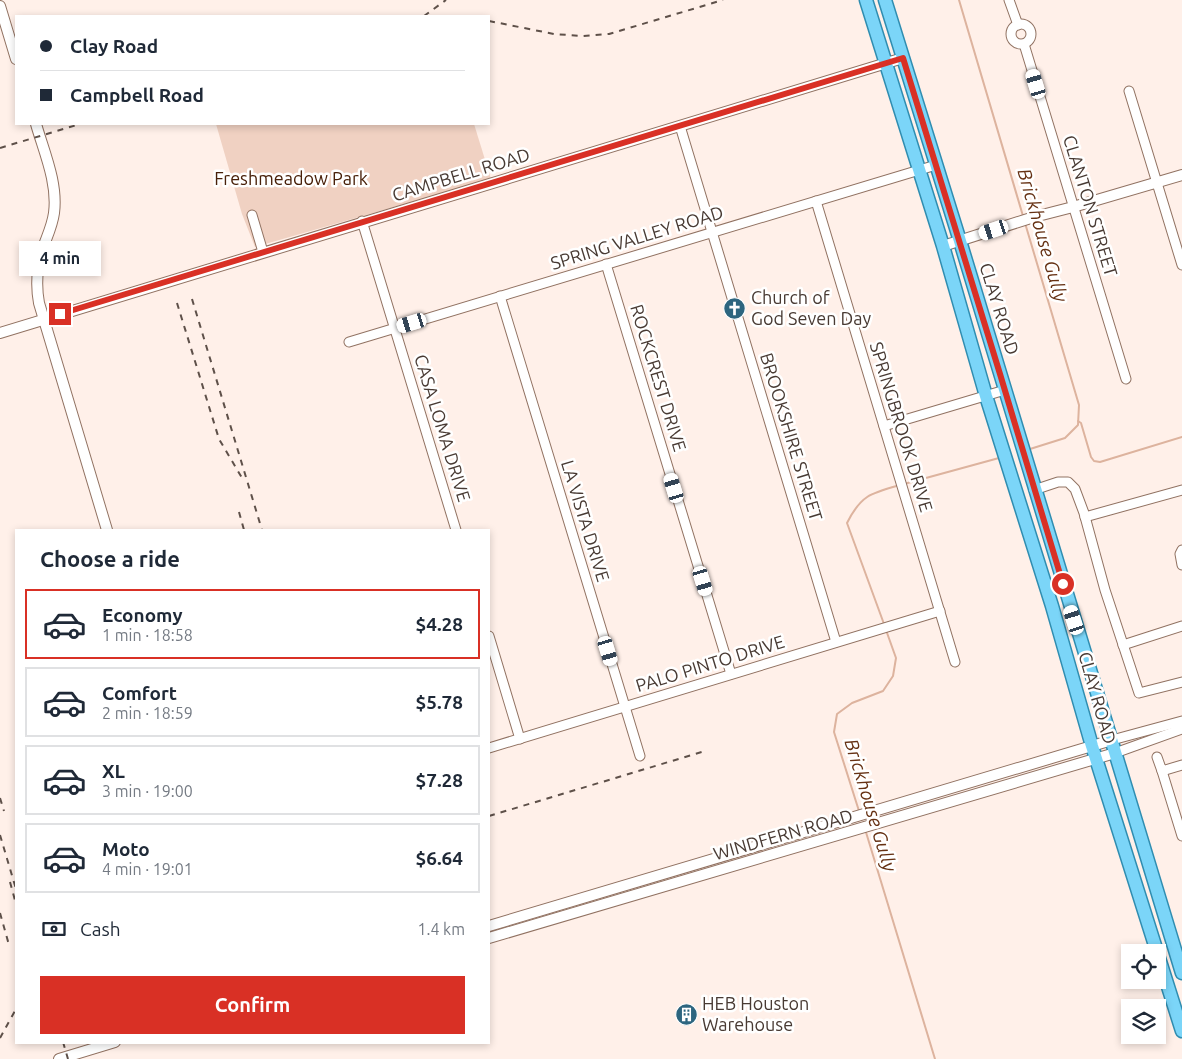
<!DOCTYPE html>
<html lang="en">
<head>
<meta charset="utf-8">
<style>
	body { margin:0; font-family:Ubuntu,sans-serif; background:#f2f2f3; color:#1f2937; height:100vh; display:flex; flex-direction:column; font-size:19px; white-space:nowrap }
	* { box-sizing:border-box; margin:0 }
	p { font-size:16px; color:#747a83 }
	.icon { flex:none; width:28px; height:28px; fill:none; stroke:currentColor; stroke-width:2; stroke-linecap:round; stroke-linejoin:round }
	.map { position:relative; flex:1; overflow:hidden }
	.details { position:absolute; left:15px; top:529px; width:475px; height:515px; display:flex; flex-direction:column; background:#fff; border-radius:0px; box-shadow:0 2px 8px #0003 }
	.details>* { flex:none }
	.hud { position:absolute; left:15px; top:15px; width:475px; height:110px; border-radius:0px; box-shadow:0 2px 8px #0003; display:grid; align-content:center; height:110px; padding:0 25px; background:#fff }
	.buttons { position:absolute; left:1121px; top:944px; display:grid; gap:10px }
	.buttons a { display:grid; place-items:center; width:45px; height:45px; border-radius:0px; background:#fff; box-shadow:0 2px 8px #0003; font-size:25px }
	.end { position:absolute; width:22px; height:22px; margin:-11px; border:6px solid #d93025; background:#fff; box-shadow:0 0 0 2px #fff }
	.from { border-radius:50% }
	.bubble { position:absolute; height:35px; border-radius:0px; background:#fff; box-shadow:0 2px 8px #0003; font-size:16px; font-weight:700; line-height:35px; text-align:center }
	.car { position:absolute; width:15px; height:30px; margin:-15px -8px; border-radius:6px; box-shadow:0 0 4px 1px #0007; background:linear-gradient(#fff 24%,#345 0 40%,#fff 0 76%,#345 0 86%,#fff 0) }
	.hud b { display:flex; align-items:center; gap:18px; height:48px; font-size:19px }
	.hud b+b { border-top:1px solid #e0e1e3 }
	.hud i { width:12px; height:12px; background:#1f2937 }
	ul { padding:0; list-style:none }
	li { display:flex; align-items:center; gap:15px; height:70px; margin:0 10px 8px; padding:0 15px; border:2px solid #e0e1e3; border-radius:0px }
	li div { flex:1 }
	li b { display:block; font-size:19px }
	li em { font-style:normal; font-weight:700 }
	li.current { border-color:#d93025 }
	li>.icon { width:45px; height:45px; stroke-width:1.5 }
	h2 { padding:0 25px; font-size:22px; line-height:60px }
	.pay { display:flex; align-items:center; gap:12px; height:55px; padding:0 25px; font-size:19px }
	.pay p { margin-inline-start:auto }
	.cta { display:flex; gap:10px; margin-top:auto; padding:10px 25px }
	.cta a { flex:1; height:58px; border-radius:0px; background:#d93025; color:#fff; font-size:20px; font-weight:700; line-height:58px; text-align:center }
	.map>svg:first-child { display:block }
	.green { fill:#f0d1c2 }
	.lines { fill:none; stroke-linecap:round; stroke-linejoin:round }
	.stream { stroke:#ddb39e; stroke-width:2 }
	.minor-casing { stroke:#917262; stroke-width:11 }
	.tertiary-casing { stroke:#917262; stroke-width:12 }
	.primary-casing { stroke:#308db0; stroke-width:15 }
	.minor { stroke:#fff; stroke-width:9 }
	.tertiary { stroke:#fff; stroke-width:10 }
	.primary { stroke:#7bd5f8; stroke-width:12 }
	.rail { stroke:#5e5049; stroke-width:2; stroke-dasharray:6 6; stroke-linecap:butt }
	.route { stroke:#d93025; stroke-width:6 }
	.labels { text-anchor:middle; stroke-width:5; stroke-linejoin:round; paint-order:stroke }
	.street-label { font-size:18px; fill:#483a33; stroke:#fff }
	.park-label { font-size:18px; fill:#482009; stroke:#fff }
	.poi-label { font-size:18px; fill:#483a33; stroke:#fff; text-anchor:start }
	.water-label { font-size:19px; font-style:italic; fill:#663113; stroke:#fff }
</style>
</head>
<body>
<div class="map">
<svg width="1182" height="1059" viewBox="0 0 1182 1059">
	<rect width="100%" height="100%" fill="#fff0e9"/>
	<path class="green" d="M216,124H474L491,179L255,247L242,214Z"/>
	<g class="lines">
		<g class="stream">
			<path d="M959,0L1023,216"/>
			<path d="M1025,223L1079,405L1078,425L1065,438L1030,449"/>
			<path d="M1078,421L1081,423L1091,457L1094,461L1100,462L1182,437"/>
			<path d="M904,484L999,458"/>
			<path d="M884,624L847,523C861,495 871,493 900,485"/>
			<path d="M859,811L834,732L837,714L852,703L883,691L893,676L896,658L886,630"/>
			<path d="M865,829L935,1059"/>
		</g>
		<defs>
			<g id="minor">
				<path d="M1009,0L1018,25"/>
				<circle cx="1021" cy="34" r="10"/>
				<path d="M1024,44L1126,379"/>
				<path d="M1129,91L1182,265"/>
				<path d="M680,126L836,642"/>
				<path d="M816,201L955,662"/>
				<path d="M252,215L263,252"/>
				<path d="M362,221L456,530"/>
				<path d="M606,264L731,674"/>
				<path d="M500,296L640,756"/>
				<path d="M349,342L936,165"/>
				<path d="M884,426L1005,390"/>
				<path d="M1034,490L1058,482H1068L1075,489L1084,513L1105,590L1139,693L1182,682"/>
				<path d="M1085,517L1182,490"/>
				<path d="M1182,550L1180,554L1182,565"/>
				<path d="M489,636L520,739"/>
				<path d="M1123,645L1182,626"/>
				<path d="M1112,740L1182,721"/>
				<path d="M489,748L940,611"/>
				<path d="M1115,753L1182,729"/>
				<path d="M1157,757L1162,771L1182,765"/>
				<path d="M1162,771L1182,836"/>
			</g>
			<g id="tertiary">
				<path d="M0,6L16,59"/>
				<path d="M36,124C44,152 58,183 54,213C52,228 45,240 41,254C37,270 36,287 39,303L107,530"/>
				<path d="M943,246L1034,217L1073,207L1182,175"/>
				<path d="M0,333L903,58"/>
				<path d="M489,926L1112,740"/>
				<path d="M489,938L1115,753"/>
				<path d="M59,1059L115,1042"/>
			</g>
			<g id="primary">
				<path d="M866,0L943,246L986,396L1052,606L1092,746L1182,1031"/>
				<path d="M885,0L960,241L1182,973"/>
			</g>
		</defs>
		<use href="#minor" class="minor-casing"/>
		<use href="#tertiary" class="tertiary-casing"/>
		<use href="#primary" class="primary-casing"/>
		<use href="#minor" class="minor"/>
		<use href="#tertiary" class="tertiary"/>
		<use href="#primary" class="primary"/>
		<g class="rail">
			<path d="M424,16L446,0"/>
			<path d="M489,21L554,34L582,36L609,34L723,0"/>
			<path d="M0,148L80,124"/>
			<path d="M192,299L262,530"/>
			<path d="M177,303L219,439L242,478"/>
			<path d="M239,512L244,530"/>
			<path d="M0,798L4,811"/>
			<path d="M489,816L705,751"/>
			<path d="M0,835L16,889"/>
			<path d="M10,882L16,904"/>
			<path d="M0,913L9,945"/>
			<path d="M0,1038L16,1009"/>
			<path d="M63,1042L68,1059"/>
		</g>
	</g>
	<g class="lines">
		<path class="route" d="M60,314L903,58L1000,374L1063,584"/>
	</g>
	<defs>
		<symbol id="church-disc" viewBox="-11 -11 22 22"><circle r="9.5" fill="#2d657f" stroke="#fff"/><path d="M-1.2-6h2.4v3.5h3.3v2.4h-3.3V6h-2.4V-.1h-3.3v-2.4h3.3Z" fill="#fff"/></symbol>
		<symbol id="building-disc" viewBox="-11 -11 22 22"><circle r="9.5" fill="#2d657f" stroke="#fff"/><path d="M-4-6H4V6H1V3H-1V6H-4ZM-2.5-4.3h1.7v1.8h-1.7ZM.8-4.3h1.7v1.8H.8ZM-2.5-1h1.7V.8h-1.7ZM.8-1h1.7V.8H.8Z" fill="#fff"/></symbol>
	</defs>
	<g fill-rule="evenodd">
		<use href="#church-disc" x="722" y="296" width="25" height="25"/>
		<use href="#building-disc" x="674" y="1002" width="25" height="25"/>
	</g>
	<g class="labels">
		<g class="street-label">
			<text transform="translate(461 175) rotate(-17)" y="6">CAMPBELL ROAD</text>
			<text transform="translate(1090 206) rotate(73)" y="6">CLANTON STREET</text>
			<text transform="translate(637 238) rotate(-17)" y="6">SPRING VALLEY ROAD</text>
			<text transform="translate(999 309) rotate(73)" y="6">CLAY ROAD</text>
			<text transform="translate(658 378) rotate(73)" y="6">ROCKCREST DRIVE</text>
			<text transform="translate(901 427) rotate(73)" y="6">SPRINGBROOK DRIVE</text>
			<text transform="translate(442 428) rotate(73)" y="6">CASA LOMA DRIVE</text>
			<text transform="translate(791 437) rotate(73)" y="6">BROOKSHIRE STREET</text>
			<text transform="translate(585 521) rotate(73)" y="6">LA VISTA DRIVE</text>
			<text transform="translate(710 664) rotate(-17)" y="6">PALO PINTO DRIVE</text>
			<text transform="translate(1097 698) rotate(74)" y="6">CLAY ROAD</text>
			<text transform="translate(783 835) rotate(-16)" y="6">WINDFERN ROAD</text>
		</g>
		<g class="park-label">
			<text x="291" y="185">Freshmeadow Park</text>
		</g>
		<g class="poi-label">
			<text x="751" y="304">Church of<tspan x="751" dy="21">God Seven Day</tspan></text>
			<text x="702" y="1010">HEB Houston<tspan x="702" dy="21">Warehouse</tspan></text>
		</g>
		<g class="water-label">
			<text transform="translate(1043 235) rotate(74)" y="7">Brickhouse Gully</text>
			<text transform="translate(871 805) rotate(73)" y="7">Brickhouse Gully</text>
		</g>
	</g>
</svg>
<div class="buttons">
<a><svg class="icon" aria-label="locate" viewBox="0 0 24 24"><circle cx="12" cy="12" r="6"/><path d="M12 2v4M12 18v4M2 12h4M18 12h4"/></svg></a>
<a><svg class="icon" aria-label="layers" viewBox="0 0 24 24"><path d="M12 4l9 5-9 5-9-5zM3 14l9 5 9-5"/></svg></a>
</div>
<i class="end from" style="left:1063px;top:584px"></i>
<i class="end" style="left:60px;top:314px"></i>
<div class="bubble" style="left:19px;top:241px;width:82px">4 min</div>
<i class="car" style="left:1036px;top:84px;rotate:343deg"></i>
<i class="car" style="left:994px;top:230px;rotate:252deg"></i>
<i class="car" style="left:412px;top:323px;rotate:253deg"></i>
<i class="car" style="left:674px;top:488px;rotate:343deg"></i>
<i class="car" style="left:703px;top:581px;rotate:163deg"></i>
<i class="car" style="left:1074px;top:620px;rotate:342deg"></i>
<i class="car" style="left:608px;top:651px;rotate:163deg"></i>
<div class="hud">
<b><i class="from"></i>Clay Road</b>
<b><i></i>Campbell Road</b>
</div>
<section class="details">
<h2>Choose a ride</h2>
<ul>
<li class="current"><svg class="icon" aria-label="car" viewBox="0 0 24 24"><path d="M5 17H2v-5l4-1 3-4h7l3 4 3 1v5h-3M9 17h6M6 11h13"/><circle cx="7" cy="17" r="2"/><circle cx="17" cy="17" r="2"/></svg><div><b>Economy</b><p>1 min · 18:58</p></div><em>$4.28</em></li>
<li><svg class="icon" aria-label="car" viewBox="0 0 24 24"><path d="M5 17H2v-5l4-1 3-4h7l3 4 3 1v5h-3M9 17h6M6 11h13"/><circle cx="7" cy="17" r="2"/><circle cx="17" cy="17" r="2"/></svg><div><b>Comfort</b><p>2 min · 18:59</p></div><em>$5.78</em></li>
<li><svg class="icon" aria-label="car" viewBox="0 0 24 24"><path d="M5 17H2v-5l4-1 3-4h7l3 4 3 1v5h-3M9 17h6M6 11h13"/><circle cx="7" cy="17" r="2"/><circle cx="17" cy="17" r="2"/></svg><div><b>XL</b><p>3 min · 19:00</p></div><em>$7.28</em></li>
<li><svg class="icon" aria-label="car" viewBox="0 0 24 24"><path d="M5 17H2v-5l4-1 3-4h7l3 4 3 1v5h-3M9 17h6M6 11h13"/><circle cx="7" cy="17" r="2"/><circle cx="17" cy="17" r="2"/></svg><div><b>Moto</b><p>4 min · 19:01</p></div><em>$6.64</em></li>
</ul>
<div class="pay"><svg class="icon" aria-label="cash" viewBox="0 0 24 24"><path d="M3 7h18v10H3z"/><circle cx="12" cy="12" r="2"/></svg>Cash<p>1.4 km</p></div>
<div class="cta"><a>Confirm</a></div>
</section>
</div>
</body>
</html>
